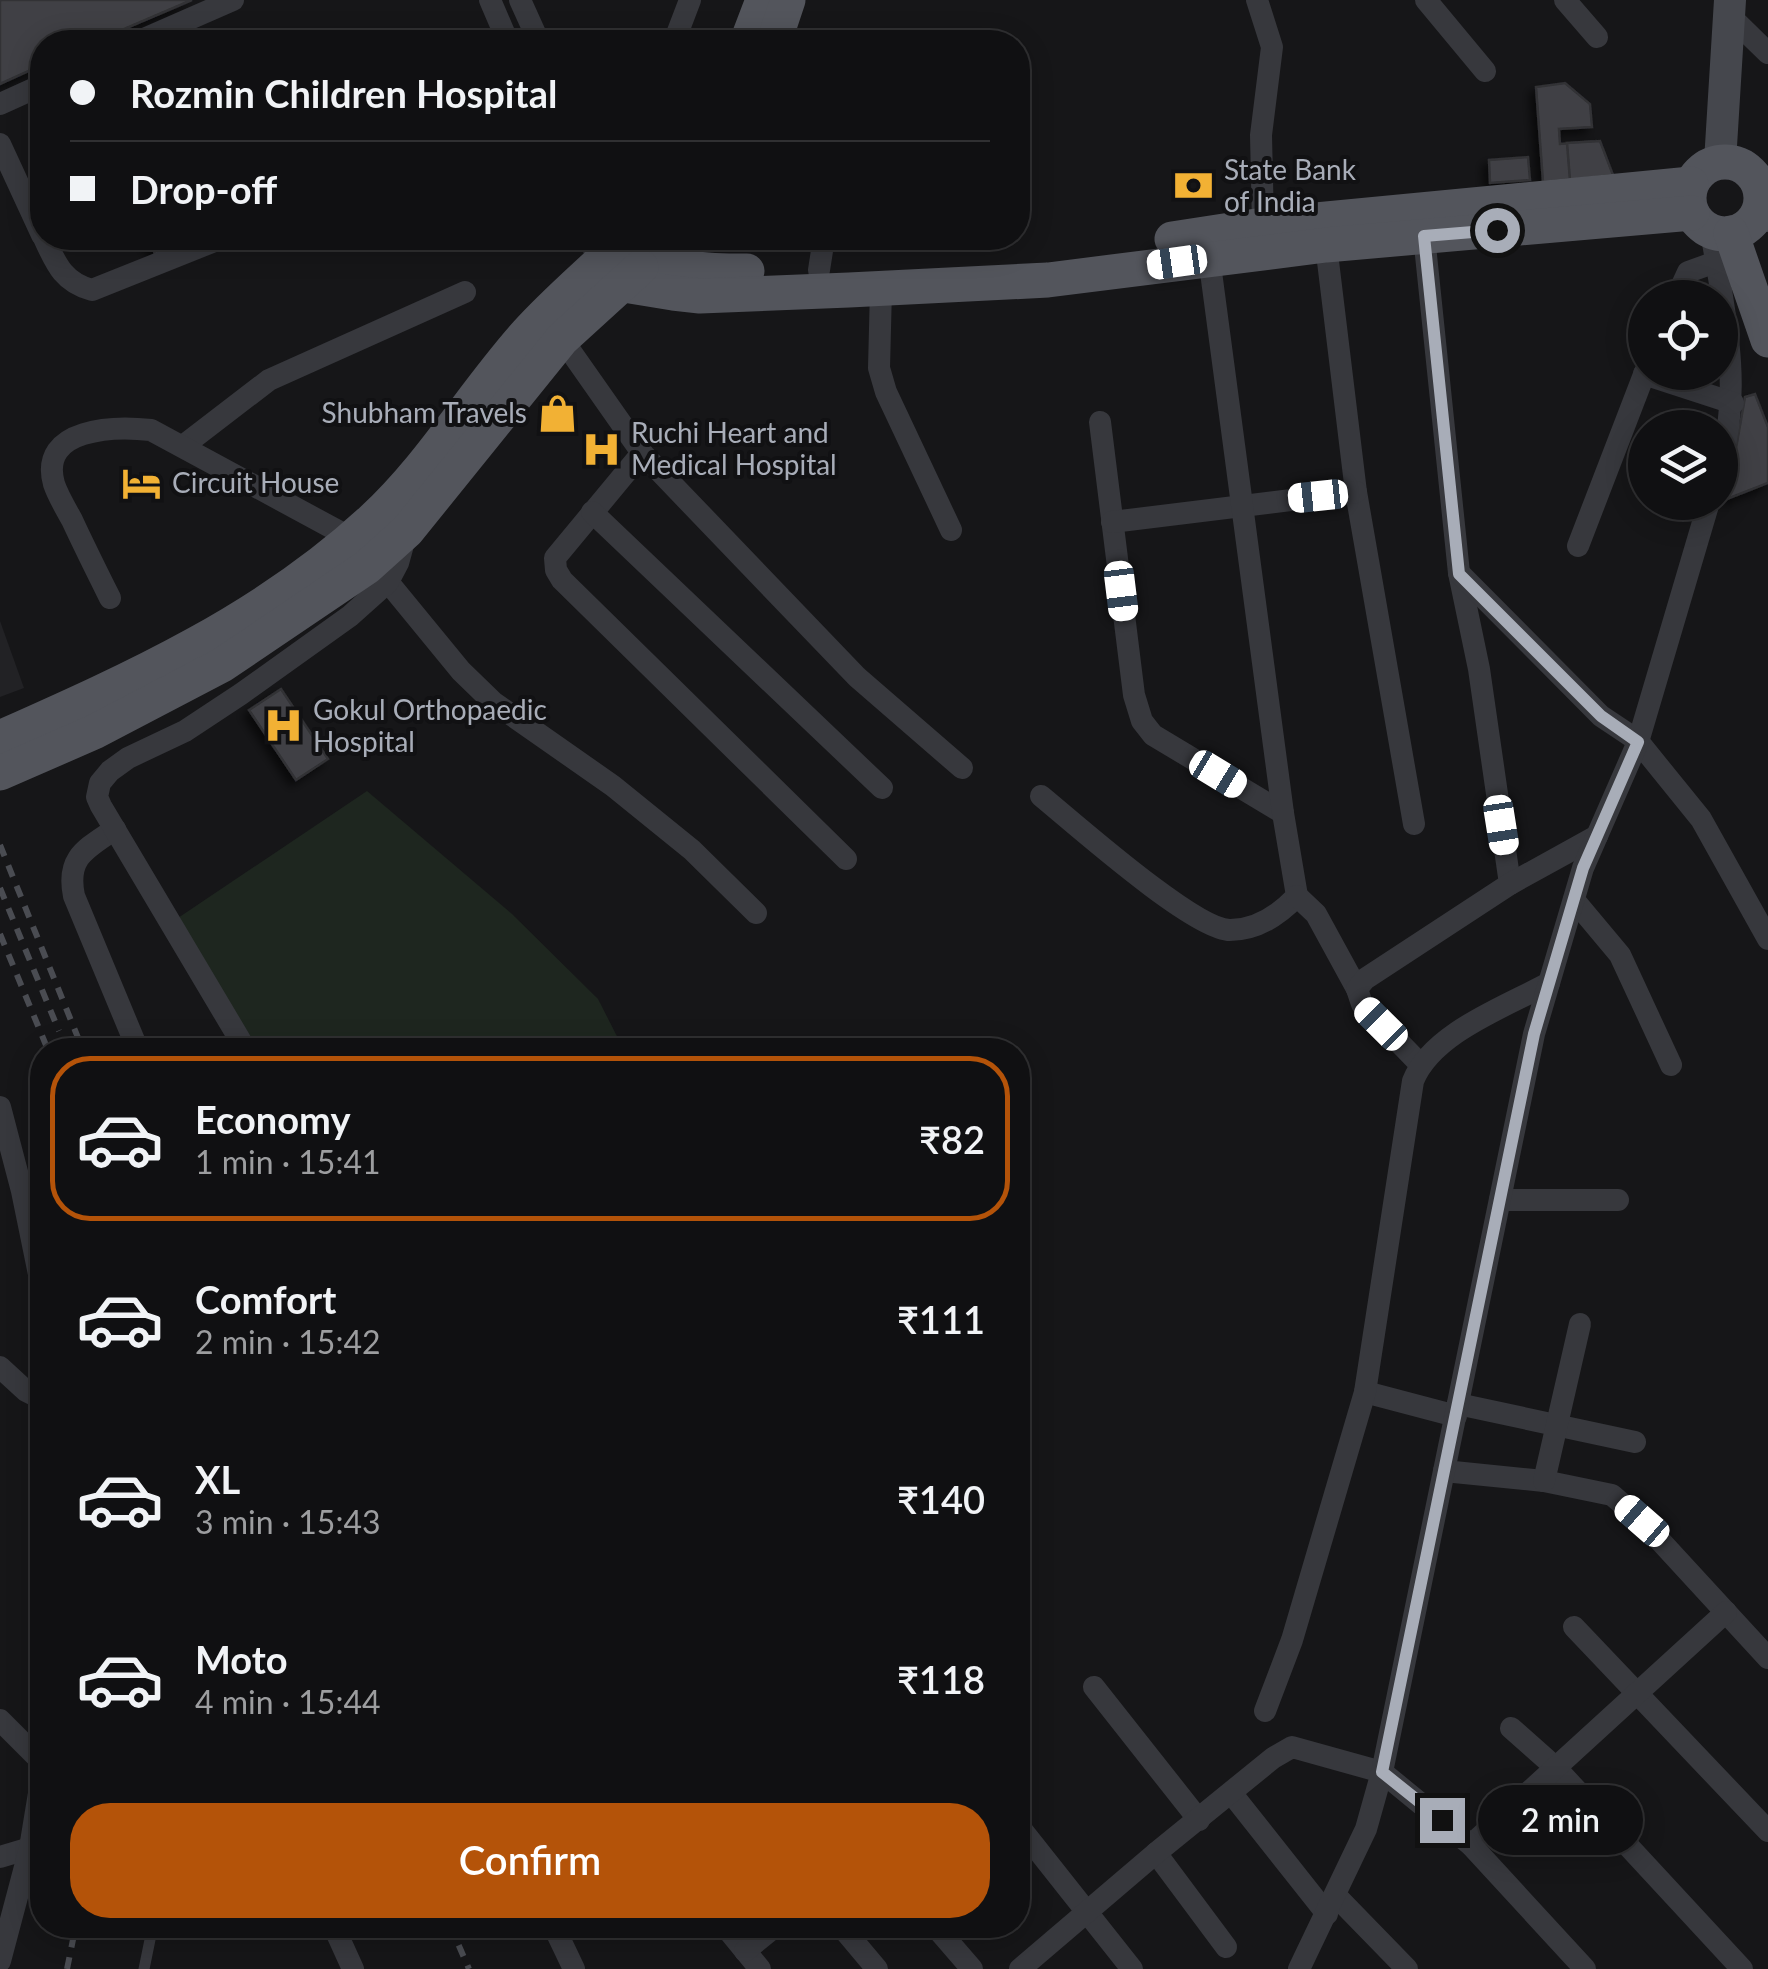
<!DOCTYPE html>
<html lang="en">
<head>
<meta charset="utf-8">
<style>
	body { margin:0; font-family:Lato,sans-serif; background:#1e1e20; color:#f1f3f6; height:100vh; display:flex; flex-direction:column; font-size:38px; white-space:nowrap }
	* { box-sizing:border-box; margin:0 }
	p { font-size:32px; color:#9c9d9f }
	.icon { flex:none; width:55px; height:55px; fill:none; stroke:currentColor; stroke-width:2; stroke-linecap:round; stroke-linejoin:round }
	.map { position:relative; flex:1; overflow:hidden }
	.drawer { position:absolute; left:30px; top:1038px; width:1000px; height:900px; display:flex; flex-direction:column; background:#101012; border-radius:40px; box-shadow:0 5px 25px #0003,0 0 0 2px #303032 }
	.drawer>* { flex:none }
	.top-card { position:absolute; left:30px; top:30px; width:1000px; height:220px; border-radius:40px; box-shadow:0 5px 25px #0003,0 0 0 2px #303032; display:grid; align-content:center; height:220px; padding:0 40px; background:#101012 }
	.buttons { position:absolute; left:1628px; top:280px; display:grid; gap:20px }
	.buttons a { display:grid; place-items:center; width:110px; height:110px; border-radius:50%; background:#101012; box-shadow:0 5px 25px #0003,0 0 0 2px #303032; font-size:50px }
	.end { position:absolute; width:45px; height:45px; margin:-22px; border:12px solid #a8adb8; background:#111; box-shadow:0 0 0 5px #111 }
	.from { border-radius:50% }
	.bubble { position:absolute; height:70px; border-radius:35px; background:#101012; box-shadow:0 5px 25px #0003,0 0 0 2px #303032; font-size:32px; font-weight:600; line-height:70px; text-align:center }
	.car { position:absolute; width:30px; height:60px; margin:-30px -15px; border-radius:12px; box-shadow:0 0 8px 2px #0007; background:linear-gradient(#fff 24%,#345 0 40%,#fff 0 76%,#345 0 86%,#fff 0) }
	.top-card b { display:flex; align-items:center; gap:35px; height:95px; font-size:38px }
	.top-card b+b { border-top:2px solid #303032 }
	.top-card i { width:25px; height:25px; background:#f1f3f6 }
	ul { padding:18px 0 0; list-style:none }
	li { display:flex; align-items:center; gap:30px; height:165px; margin:0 20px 15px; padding:0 20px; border:5px solid transparent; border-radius:40px }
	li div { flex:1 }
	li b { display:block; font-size:38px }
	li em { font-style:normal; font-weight:600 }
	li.current { border-color:#b45309 }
	li>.icon { width:90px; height:90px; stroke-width:1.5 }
	.cta { display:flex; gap:20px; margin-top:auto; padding:20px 40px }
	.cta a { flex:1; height:115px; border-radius:40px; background:#b45309; color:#fff; font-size:40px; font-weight:600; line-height:115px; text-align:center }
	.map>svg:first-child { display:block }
	.built { fill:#222225 }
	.green { fill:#1e261f }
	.building { fill:#404145; stroke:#303034; stroke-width:2.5; filter:url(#shadow) }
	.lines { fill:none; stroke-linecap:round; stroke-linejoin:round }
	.lane { stroke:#37383d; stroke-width:11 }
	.street { stroke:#37383d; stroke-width:22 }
	.secondary { stroke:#45474d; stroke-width:32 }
	.primary { stroke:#53555c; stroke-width:35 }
	.rail { stroke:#4a4c52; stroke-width:6; stroke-dasharray:12 10; stroke-linecap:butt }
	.route { stroke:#a8adb8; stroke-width:12 }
	.labels { text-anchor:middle; stroke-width:8; stroke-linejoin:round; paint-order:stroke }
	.poi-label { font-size:28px; fill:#a8adb8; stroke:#111113; text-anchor:start }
</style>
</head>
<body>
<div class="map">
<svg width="1768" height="1969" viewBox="0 0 1768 1969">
	<defs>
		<filter id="shadow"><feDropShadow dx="-5.5" dy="5.5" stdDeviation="5" flood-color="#0009"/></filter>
	</defs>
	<rect width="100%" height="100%" fill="#161618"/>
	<path class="built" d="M0,621L24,688L0,697Z"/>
	<path class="green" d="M367,791L512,914L598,999L624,1050H245L175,920Z"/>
	<g class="building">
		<path d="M0,0H192L94,42H42V65L0,84Z"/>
		<path d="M1565,83L1590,104L1592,127L1559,129L1560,144L1596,141L1613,175L1543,182L1536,87Z"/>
		<path d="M1600,141L1613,175L1570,180L1567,143Z"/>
		<path d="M1528,157L1530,180L1490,183L1489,160Z"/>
		<path d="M148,238H196L156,256Z"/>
		<path d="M1755,394L1768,427V483L1727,499L1745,397Z"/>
		<path d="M281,689L328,759L296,780L249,710Z"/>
	</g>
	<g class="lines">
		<path class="lane" d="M144,1969L153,1925"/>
		<g class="street">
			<path d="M490,0L508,42"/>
			<path d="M520,0L539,42"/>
			<path d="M1257,0L1272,47L1261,135L1263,225"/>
			<path d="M1426,0L1485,71"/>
			<path d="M1565,0L1597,37"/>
			<path d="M1729,15L1768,53"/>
			<path d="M137,42L233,0"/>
			<path d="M674,42L690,0"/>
			<path d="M0,104L42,85"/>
			<path d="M0,144L42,235"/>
			<path d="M1711,231C1724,310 1743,387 1720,466"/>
			<path d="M1424,236L1459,573L1479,669L1510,884"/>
			<path d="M44,238C56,264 63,282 92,290L222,238"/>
			<path d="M589,238L600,263"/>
			<path d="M1326,245L1356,492L1414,824"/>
			<path d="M819,270L824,238"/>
			<path d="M881,289L879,368L886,392L951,530"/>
			<path d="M1676,298L1688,272L1716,262"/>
			<path d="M562,339L642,453L857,677L962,768"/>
			<path d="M1644,374L1733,403"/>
			<path d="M1100,422L1134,695L1142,721L1153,735L1283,813"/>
			<path d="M183,446L269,380L465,292"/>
			<path d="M642,453L555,558L556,570L562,580L846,859"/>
			<path d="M592,512L882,788"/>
			<path d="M1112,522L1356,492"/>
			<path d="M1578,546L1645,372"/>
			<path d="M1459,573L1601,716L1637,740L1701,819L1768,939"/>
			<path d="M388,582L461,671L493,702L613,786L692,850L756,913"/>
			<path d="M110,598C97,572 84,546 72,520C66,509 58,496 54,484C38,427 116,426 151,430L351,538"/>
			<path d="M1041,796C1074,823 1194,930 1230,930C1257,930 1279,915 1297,896L1283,813L1209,257"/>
			<path d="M115,829C86,849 66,857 74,896L138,1050"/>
			<path d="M1297,896L1316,914L1357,989"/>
			<path d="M1574,900L1620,955L1671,1065"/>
			<path d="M246,1050L101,806L97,797L100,783L110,771L128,758L185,731L241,694L350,616L388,582L398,563L406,534"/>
			<path d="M1420,1064L1362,1004L1357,989L1365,979L1510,884L1597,836"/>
			<path d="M0,1107L22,1191L42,1289"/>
			<path d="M1500,1200H1618"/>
			<path d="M0,1367L26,1391L42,1399"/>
			<path d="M1365,1392L1456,1416"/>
			<path d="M1458,1404L1635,1442"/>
			<path d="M1444,1471L1544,1481L1612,1495L1642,1521L1768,1658"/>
			<path d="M1544,1481L1580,1324"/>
			<path d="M1574,1627L1768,1831"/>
			<path d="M1094,1687L1199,1820"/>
			<path d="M1265,1711L1292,1640L1365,1392L1413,1081C1432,1033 1505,1007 1549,983"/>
			<path d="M0,1720L42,1762"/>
			<path d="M1511,1728L1555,1767L1742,1969"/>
			<path d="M1232,1794L1327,1914"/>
			<path d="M1018,1825L1132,1969"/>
			<path d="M1471,1845L1726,1612"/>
			<path d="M1156,1853L1226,1947"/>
			<path d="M0,1857L30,1848"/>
			<path d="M1336,1896L1407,1969"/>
			<path d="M333,1925L353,1969"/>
			<path d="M553,1925L574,1969"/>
			<path d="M724,1925L760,1969"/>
			<path d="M840,1925L877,1969"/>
			<path d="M934,1925L972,1969"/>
			<path d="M745,1951L777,1925"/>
			<path d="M0,1961L30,1848L42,1775"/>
			<path d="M1020,1969L1156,1853L1273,1758L1292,1747L1382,1772L1471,1845L1585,1969"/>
			<path d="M1299,1969L1366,1829L1382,1772L1534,1034L1583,868L1638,742L1709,502"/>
		</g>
		<g class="secondary">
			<path d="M1720,162L1730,0"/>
			<path d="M1759,211L1768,216"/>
		</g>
		<g class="primary">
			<path d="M747,42L763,0"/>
			<path d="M774,42L788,0"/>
			<circle cx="1725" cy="198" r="36"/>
			<path d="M1731,233L1768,340"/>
			<path d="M626,238C674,268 692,272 747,271"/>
			<path d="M1172,239L1263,225L1691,184"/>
			<path d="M600,263L624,285L673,293L700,296L849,290L1048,280L1326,245L1692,213"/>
			<path d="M0,738C133,679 264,620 372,520C432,465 473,393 527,333C554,303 586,276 615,248"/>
			<path d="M0,773L94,732L222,665L367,567L407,531L562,339L641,267"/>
		</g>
		<g class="rail">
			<path d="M0,845L83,1050"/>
			<path d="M0,888L59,1031"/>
			<path d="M0,934L48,1050"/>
			<path d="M450,1925L469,1969"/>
			<path d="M67,1969L76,1925"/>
		</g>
	</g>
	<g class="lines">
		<path class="route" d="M1442,1820L1382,1772L1534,1034L1583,868L1638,742L1601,716L1459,574L1424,236L1497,230"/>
	</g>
	<defs>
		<symbol id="bank-bare" viewBox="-9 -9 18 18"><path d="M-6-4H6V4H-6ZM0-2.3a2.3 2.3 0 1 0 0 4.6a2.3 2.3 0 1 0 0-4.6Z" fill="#f2b134" stroke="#111113" stroke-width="2.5" paint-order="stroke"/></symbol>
		<symbol id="shop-bare" viewBox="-9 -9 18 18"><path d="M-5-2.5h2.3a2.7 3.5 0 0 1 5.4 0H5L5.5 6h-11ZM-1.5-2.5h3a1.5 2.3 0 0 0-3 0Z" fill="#f2b134" stroke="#111113" stroke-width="2.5" paint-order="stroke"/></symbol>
		<symbol id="hospital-bare" viewBox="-9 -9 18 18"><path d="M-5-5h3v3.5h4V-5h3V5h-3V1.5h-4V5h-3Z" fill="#f2b134" stroke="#111113" stroke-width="2.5" paint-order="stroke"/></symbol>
		<symbol id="hotel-bare" viewBox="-9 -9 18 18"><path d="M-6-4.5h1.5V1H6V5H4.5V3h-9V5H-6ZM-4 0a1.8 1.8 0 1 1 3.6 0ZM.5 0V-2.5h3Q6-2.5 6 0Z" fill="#f2b134" stroke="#111113" stroke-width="2.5" paint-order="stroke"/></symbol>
	</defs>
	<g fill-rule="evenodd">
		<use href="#bank-bare" x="1166" y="158" width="55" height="55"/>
		<use href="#shop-bare" x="530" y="386" width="55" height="55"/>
		<use href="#hospital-bare" x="574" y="422" width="55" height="55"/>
		<use href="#hotel-bare" x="114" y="456" width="55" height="55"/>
		<use href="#hospital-bare" x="256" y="698" width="55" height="55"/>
	</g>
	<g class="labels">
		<g class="poi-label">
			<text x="1224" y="180">State Bank<tspan x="1224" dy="32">of India</tspan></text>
			<text x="527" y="423" text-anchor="end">Shubham Travels</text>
			<text x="631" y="443">Ruchi Heart and<tspan x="631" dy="32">Medical Hospital</tspan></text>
			<text x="172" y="493">Circuit House</text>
			<text x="313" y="720">Gokul Orthopaedic<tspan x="313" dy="32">Hospital</tspan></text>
		</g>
	</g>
</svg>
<div class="buttons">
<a><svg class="icon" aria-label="locate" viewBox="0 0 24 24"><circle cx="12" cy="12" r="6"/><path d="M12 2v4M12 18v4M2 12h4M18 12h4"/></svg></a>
<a><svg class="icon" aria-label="layers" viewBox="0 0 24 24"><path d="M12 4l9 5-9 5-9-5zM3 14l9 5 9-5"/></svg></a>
</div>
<i class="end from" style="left:1497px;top:230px"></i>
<i class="end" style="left:1442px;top:1820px"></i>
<div class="bubble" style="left:1478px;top:1785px;width:165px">2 min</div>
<i class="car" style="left:1177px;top:262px;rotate:262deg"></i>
<i class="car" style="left:1318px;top:496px;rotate:264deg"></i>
<i class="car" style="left:1121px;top:591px;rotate:173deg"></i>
<i class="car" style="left:1218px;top:774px;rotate:121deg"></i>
<i class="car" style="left:1501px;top:825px;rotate:171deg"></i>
<i class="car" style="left:1381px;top:1024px;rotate:315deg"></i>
<i class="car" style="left:1642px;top:1521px;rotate:311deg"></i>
<div class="top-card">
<b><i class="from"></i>Rozmin Children Hospital</b>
<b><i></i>Drop-off</b>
</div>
<section class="drawer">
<ul>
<li class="current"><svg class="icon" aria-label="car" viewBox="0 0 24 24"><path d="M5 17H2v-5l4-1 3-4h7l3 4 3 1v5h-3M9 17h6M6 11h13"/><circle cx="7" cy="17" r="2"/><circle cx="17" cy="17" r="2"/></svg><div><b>Economy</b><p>1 min · 15:41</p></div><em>₹82</em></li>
<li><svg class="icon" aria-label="car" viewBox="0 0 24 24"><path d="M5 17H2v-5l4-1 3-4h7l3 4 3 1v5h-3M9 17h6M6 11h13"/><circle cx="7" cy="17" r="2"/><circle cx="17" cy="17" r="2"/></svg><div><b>Comfort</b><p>2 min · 15:42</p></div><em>₹111</em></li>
<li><svg class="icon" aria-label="car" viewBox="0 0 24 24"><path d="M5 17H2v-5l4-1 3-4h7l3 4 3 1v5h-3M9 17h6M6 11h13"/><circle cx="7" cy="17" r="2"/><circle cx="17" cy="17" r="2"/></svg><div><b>XL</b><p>3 min · 15:43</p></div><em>₹140</em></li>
<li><svg class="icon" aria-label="car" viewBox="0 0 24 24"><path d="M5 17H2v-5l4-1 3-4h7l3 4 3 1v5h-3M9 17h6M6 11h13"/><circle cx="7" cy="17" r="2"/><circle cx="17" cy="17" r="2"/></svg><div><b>Moto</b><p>4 min · 15:44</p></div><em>₹118</em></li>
</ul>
<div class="cta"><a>Confirm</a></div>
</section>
</div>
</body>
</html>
